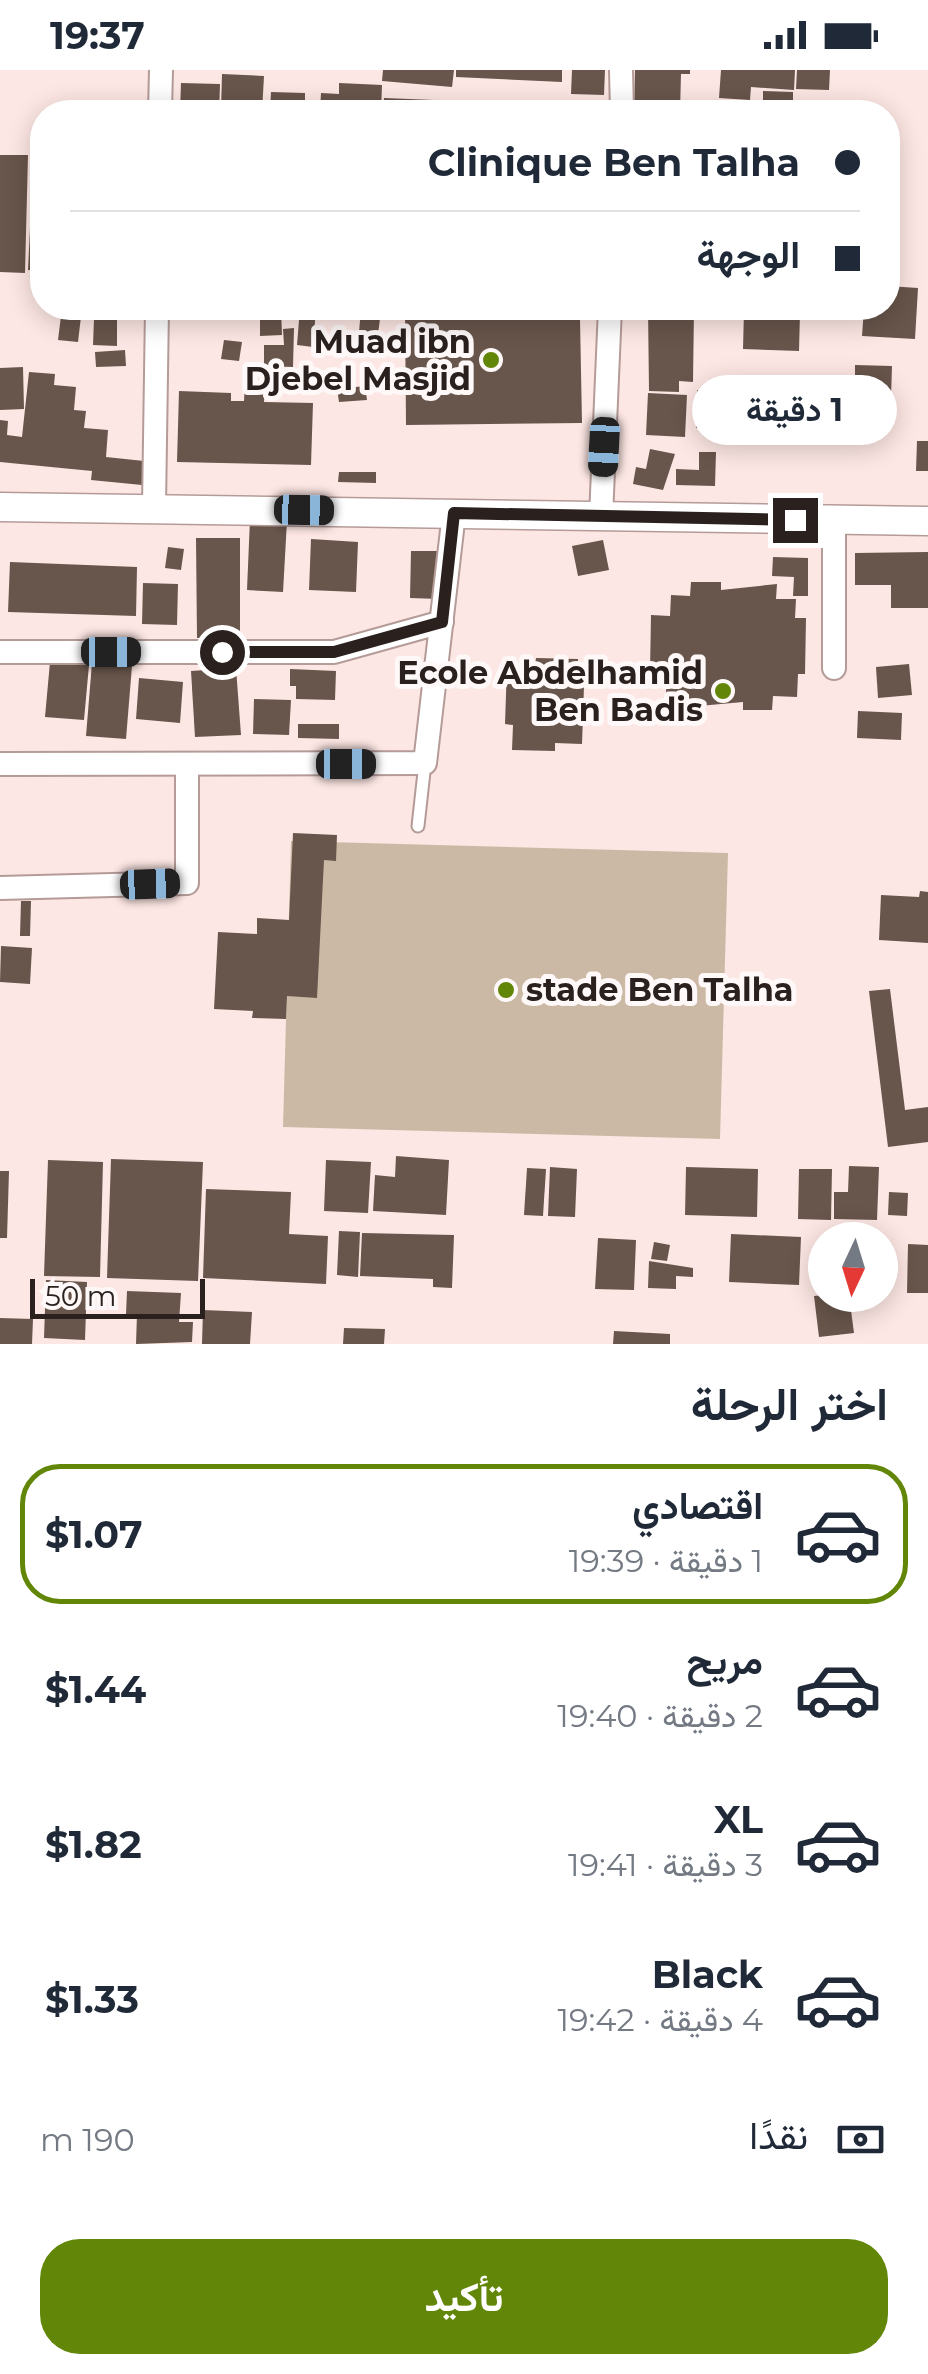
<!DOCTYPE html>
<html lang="ar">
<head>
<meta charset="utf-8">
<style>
	body { margin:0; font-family:Montserrat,Vazirmatn,sans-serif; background:#f2f2f3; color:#1f2937; direction:rtl; height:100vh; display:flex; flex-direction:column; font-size:38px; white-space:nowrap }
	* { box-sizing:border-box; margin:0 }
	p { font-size:32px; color:#747a83 }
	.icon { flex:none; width:55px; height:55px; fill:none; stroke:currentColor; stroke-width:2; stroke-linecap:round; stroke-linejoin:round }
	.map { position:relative; height:1274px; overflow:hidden; direction:ltr }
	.side { display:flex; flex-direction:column; background:#fff; flex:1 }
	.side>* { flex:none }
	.banner { position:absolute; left:30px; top:30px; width:870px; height:220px; border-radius:40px; box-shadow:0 5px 25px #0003; direction:rtl; display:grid; align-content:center; height:220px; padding:0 40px; background:#fff }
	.needle { width:65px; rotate:184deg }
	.buttons { position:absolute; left:808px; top:1152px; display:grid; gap:20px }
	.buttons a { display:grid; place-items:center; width:90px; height:90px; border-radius:50%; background:#fff; box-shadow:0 5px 25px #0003; font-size:50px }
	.scale { position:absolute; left:30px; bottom:25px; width:175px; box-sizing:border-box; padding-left:10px; border:5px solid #2a211f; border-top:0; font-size:28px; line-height:35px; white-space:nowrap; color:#2a211f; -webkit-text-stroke:8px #fef9f8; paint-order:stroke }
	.end { position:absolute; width:45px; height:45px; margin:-22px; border:12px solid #2a211f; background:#fff; box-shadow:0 0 0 5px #fff }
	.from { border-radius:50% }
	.bubble { position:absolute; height:70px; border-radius:35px; background:#fff; box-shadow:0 5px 25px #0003; font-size:32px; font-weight:700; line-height:70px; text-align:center; direction:rtl }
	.car { position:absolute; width:30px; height:60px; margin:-30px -15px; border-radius:12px; box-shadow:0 0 8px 2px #0007; background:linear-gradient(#222 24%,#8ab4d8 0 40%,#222 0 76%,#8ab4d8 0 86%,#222 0) }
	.banner b { display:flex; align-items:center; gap:35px; height:95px; font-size:38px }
	.banner b+b { border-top:2px solid #e0e1e3 }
	.banner i { width:25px; height:25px; background:#1f2937 }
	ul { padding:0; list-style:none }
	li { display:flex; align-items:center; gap:30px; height:140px; margin:0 20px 15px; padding:0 20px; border:5px solid transparent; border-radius:40px }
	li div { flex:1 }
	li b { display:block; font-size:38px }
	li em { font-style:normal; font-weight:700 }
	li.current { border-color:#628607 }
	li>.icon { width:90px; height:90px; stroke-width:1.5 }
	h2 { padding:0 40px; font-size:45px; line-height:120px }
	.pay { display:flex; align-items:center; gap:25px; height:110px; padding:0 40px; font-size:38px }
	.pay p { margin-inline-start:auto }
	.primary-button { display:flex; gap:20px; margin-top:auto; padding:20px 40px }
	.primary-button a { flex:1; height:115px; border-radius:40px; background:#628607; color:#fff; font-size:40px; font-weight:700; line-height:115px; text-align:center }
	.status { display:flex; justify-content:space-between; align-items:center; height:70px; padding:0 50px; background:#fff; direction:ltr }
	.status svg { height:28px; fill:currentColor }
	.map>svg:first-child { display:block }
	.green { fill:#ccb9a5 }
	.building { fill:#68554b }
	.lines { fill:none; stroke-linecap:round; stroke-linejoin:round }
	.service-casing { stroke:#b49b98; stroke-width:15 }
	.minor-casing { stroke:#b49b98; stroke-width:26 }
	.tertiary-casing { stroke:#b49b98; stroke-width:31 }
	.service { stroke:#fff; stroke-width:11 }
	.minor { stroke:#fff; stroke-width:22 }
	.tertiary { stroke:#fff; stroke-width:28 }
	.route { stroke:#2a211f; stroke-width:12 }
	.poi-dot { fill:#628607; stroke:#fef9f8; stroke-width:4 }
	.labels { text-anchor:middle; stroke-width:10; stroke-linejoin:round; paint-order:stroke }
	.poi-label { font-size:32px; font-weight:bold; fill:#2a211f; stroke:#fef9f8; text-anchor:end }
</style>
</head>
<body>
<div class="status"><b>19:37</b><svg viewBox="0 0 49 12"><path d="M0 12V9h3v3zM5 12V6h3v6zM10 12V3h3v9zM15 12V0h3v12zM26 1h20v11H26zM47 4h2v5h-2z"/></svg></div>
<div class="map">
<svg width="928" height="1274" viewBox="0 0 928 1274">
	<rect width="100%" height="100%" fill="#fde7e4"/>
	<path class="green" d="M291,771L728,783L720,1069L283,1057Z"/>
	<g class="building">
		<path d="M383,0H454L452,17L382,11Z"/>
		<path d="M456,0H562V12L456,7Z"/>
		<path d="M572,0H605L604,25L571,24Z"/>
		<path d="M635,0H690V4H681L680,42H634Z"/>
		<path d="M721,0H795L794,20L751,17L750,30L719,28Z"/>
		<path d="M797,0H830L829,20L796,19Z"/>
		<path d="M222,4L264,6L262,42H221Z"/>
		<path d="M181,13L220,14L219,42H180Z"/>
		<path d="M339,13L382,15L381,42H320L321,23L339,24Z"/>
		<path d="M763,21L793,22V32L763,31Z"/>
		<path d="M271,22L305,23V42H270Z"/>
		<path d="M384,28L459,31L458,42H383Z"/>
		<path d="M0,85H28L25,203L0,202Z"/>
		<path d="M30,159L42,160V201L28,200Z"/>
		<path d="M888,216L918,218L915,269L862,266L864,238H888Z"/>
		<path d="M62,238H82L78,272L58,270Z"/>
		<path d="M300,238H316L313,277L297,275Z"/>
		<path d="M405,238H601V249H580L582,353L406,355Z"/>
		<path d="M648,238H694L693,312L679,311V322L649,321Z"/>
		<path d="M260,239H281L282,265L260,266Z"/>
		<path d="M361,239L381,241L378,264L359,262Z"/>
		<path d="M744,241L800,243L799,281L743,279Z"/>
		<path d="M94,249L117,250V276L93,275Z"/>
		<path d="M294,258L293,297L264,296V275H284L283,259Z"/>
		<path d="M224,270L242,272L239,291L221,289Z"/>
		<path d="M125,280L126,296L96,297L95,282Z"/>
		<path d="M855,295L892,296L891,327L855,326Z"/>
		<path d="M23,297L24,339L0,340V298Z"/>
		<path d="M29,302L55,304L54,315L76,317L74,340L86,341L84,358L108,360L106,387L144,391L142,415L91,410L92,401L0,392V350L8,351L7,365L22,367Z"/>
		<path d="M800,312L844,313L842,361L765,358L766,317L799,318Z"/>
		<path d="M245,313H265L264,332L313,333L311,395L177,392L179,321L231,323V331H244Z"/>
		<path d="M365,316L367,330L339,332L337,319Z"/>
		<path d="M697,320L728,322L726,359L696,358Z"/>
		<path d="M648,323L687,325L685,367L646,365Z"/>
		<path d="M917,371H928V401H916Z"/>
		<path d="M650,379L675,384L663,420L633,414L636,397L646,399Z"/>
		<path d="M699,382H716L715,416L676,415V399L699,400Z"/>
		<path d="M339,402H376V413L338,412Z"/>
		<path d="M250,449L287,451L283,522L247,520Z"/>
		<path d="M196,468H240V568H197Z"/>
		<path d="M311,469L358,472L356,522L309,520Z"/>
		<path d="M603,470L609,500L578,506L572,476Z"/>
		<path d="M168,477L184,479L181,500L165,498Z"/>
		<path d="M411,481H439V529L410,528Z"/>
		<path d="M928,482V538H891V515H855V483Z"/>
		<path d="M773,487L808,488V526H793L794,507L772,506Z"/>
		<path d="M10,492L137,497L136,546L8,542Z"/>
		<path d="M691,512H721V520L777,514L776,529H796L795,548H806L805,604H798L797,627L773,626L772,640H743V632L688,637L689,624H666L667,602H650L651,545L670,546L671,525L690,526Z"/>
		<path d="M143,513L178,514L177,555L142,554Z"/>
		<path d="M536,588L578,589V616H584L582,674L555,673V681L512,680L513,655L505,654L507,595L535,596Z"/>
		<path d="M50,592L89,595L84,650L45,647Z"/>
		<path d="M92,593L132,596L126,669L86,666Z"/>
		<path d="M909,594L912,625L878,628L876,597Z"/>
		<path d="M236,598L241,665L195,667L191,601Z"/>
		<path d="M290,599L336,601L335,630L296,629V616H290Z"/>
		<path d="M139,608L183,612L180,653L136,649Z"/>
		<path d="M254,629L291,630L289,665L253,664Z"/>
		<path d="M858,641L902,643L901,670L857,668Z"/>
		<path d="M298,654H339V669L298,668Z"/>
		<path d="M293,763L337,765L336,791L324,790L317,928L287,926L286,949L252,948L253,941L214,939L218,862L257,864V848L289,850Z"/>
		<path d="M920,821L928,822V873L879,870L881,825L919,827Z"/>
		<path d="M21,831H31L30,866H20Z"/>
		<path d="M1,876L32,878L30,914L0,912Z"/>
		<path d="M890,919L905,1040L928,1037V1072L888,1077L869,921Z"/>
		<path d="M396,1086L449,1090L446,1145L373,1141L375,1105L395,1107Z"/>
		<path d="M111,1089L203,1092L198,1211L107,1208Z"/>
		<path d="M48,1090L103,1092L100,1207L44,1206Z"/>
		<path d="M326,1090L371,1092L368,1143L324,1141Z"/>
		<path d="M849,1096L879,1097L877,1150L834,1149V1122H848Z"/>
		<path d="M550,1097L577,1099L575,1147L548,1146Z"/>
		<path d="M686,1097L758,1099L757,1147L685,1145Z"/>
		<path d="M527,1098L546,1099L543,1146L524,1145Z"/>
		<path d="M799,1099H832L831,1150L798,1149Z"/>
		<path d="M0,1101H9L7,1168H0Z"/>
		<path d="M206,1119L291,1122L289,1164L328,1166L326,1214L203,1208Z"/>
		<path d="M889,1122L908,1123L907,1146L888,1145Z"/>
		<path d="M339,1161L360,1162L358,1207L337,1205Z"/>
		<path d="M362,1163L454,1165L452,1218L433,1217V1209L360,1206Z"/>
		<path d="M731,1164L801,1167L799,1215L729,1212Z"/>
		<path d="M598,1168L636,1170L634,1220L595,1219Z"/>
		<path d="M654,1172L670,1175L667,1191L651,1189Z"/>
		<path d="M908,1174L928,1175V1223H907Z"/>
		<path d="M649,1191L693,1198V1207L676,1206V1219L648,1218Z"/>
		<path d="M46,1210L87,1212L85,1270L44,1268Z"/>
		<path d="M127,1221L181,1223L179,1252H193L192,1272L136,1274L137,1244H126Z"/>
		<path d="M825,1225H849L854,1263L819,1267L814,1226Z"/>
		<path d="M203,1240L252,1242L250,1274H202Z"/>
		<path d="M0,1248L33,1249L32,1274H0Z"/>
		<path d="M344,1258L385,1259L384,1274H343Z"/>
		<path d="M614,1261L670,1264V1274H613Z"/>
	</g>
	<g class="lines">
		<defs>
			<path id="service" d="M418,756L425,693"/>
			<g id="minor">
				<path d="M621,0L622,42"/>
				<path d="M160,42L161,0"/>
				<path d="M154,436L157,238"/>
				<path d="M601,447L610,238"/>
				<path d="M0,582H334L442,552"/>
				<path d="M834,598V451"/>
				<path d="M0,694L425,693L454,443"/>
				<path d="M0,818L187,813V695"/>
			</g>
			<path id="tertiary" d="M0,437L928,451"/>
		</defs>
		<use href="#service" class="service-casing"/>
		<use href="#minor" class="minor-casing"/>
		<use href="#tertiary" class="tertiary-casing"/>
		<use href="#service" class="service"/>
		<use href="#minor" class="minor"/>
		<use href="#tertiary" class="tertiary"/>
	</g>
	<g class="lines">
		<path class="route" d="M222,582H334L442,552L454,443L795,450"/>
	</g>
	<g class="poi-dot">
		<circle cx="491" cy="290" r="10"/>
		<circle cx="723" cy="621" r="10"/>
		<circle cx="506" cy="920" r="10"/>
	</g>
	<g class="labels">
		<g class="poi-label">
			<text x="471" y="283">Muad ibn<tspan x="471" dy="37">Djebel Masjid</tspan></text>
			<text x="703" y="614">Ecole Abdelhamid<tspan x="703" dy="37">Ben Badis</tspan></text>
			<text x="526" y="931" text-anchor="start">stade Ben Talha</text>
		</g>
	</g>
</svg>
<div class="buttons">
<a><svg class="needle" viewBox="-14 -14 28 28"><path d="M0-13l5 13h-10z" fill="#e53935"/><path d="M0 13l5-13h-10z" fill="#747a83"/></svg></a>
</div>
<div class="scale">50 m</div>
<i class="end from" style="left:222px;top:582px"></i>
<i class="end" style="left:795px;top:450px"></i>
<div class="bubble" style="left:692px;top:305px;width:205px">1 دقيقة</div>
<i class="car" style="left:604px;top:377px;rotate:183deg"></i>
<i class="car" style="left:304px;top:440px;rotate:91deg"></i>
<i class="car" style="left:111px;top:582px;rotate:90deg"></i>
<i class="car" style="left:346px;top:694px;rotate:90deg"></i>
<i class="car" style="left:150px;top:814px;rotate:88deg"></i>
<div class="banner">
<b><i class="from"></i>Clinique Ben Talha</b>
<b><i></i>الوجهة</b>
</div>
</div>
<section class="side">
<h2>اختر الرحلة</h2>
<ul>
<li class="current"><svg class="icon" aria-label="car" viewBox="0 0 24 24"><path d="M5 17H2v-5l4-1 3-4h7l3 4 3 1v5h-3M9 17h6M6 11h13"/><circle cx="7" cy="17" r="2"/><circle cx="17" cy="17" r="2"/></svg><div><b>اقتصادي</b><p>1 دقيقة · 19:39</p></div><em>$1.07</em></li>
<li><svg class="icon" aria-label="car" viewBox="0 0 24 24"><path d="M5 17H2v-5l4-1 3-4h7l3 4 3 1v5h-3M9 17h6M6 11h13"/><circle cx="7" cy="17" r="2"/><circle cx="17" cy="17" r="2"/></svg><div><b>مريح</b><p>2 دقيقة · 19:40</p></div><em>$1.44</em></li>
<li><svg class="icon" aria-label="car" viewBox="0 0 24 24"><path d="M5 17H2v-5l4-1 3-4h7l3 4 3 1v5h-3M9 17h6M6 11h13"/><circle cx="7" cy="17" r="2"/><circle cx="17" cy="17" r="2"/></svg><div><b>XL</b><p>3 دقيقة · 19:41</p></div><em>$1.82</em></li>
<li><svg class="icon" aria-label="car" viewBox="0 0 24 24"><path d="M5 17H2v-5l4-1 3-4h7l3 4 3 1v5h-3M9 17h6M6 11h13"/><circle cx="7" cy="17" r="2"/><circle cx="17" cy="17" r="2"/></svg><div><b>Black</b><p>4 دقيقة · 19:42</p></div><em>$1.33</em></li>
</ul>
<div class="pay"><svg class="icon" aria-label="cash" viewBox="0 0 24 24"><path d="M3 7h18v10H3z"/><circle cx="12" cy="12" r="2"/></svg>نقدًا<p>190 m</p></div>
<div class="primary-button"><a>تأكيد</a></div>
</section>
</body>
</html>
